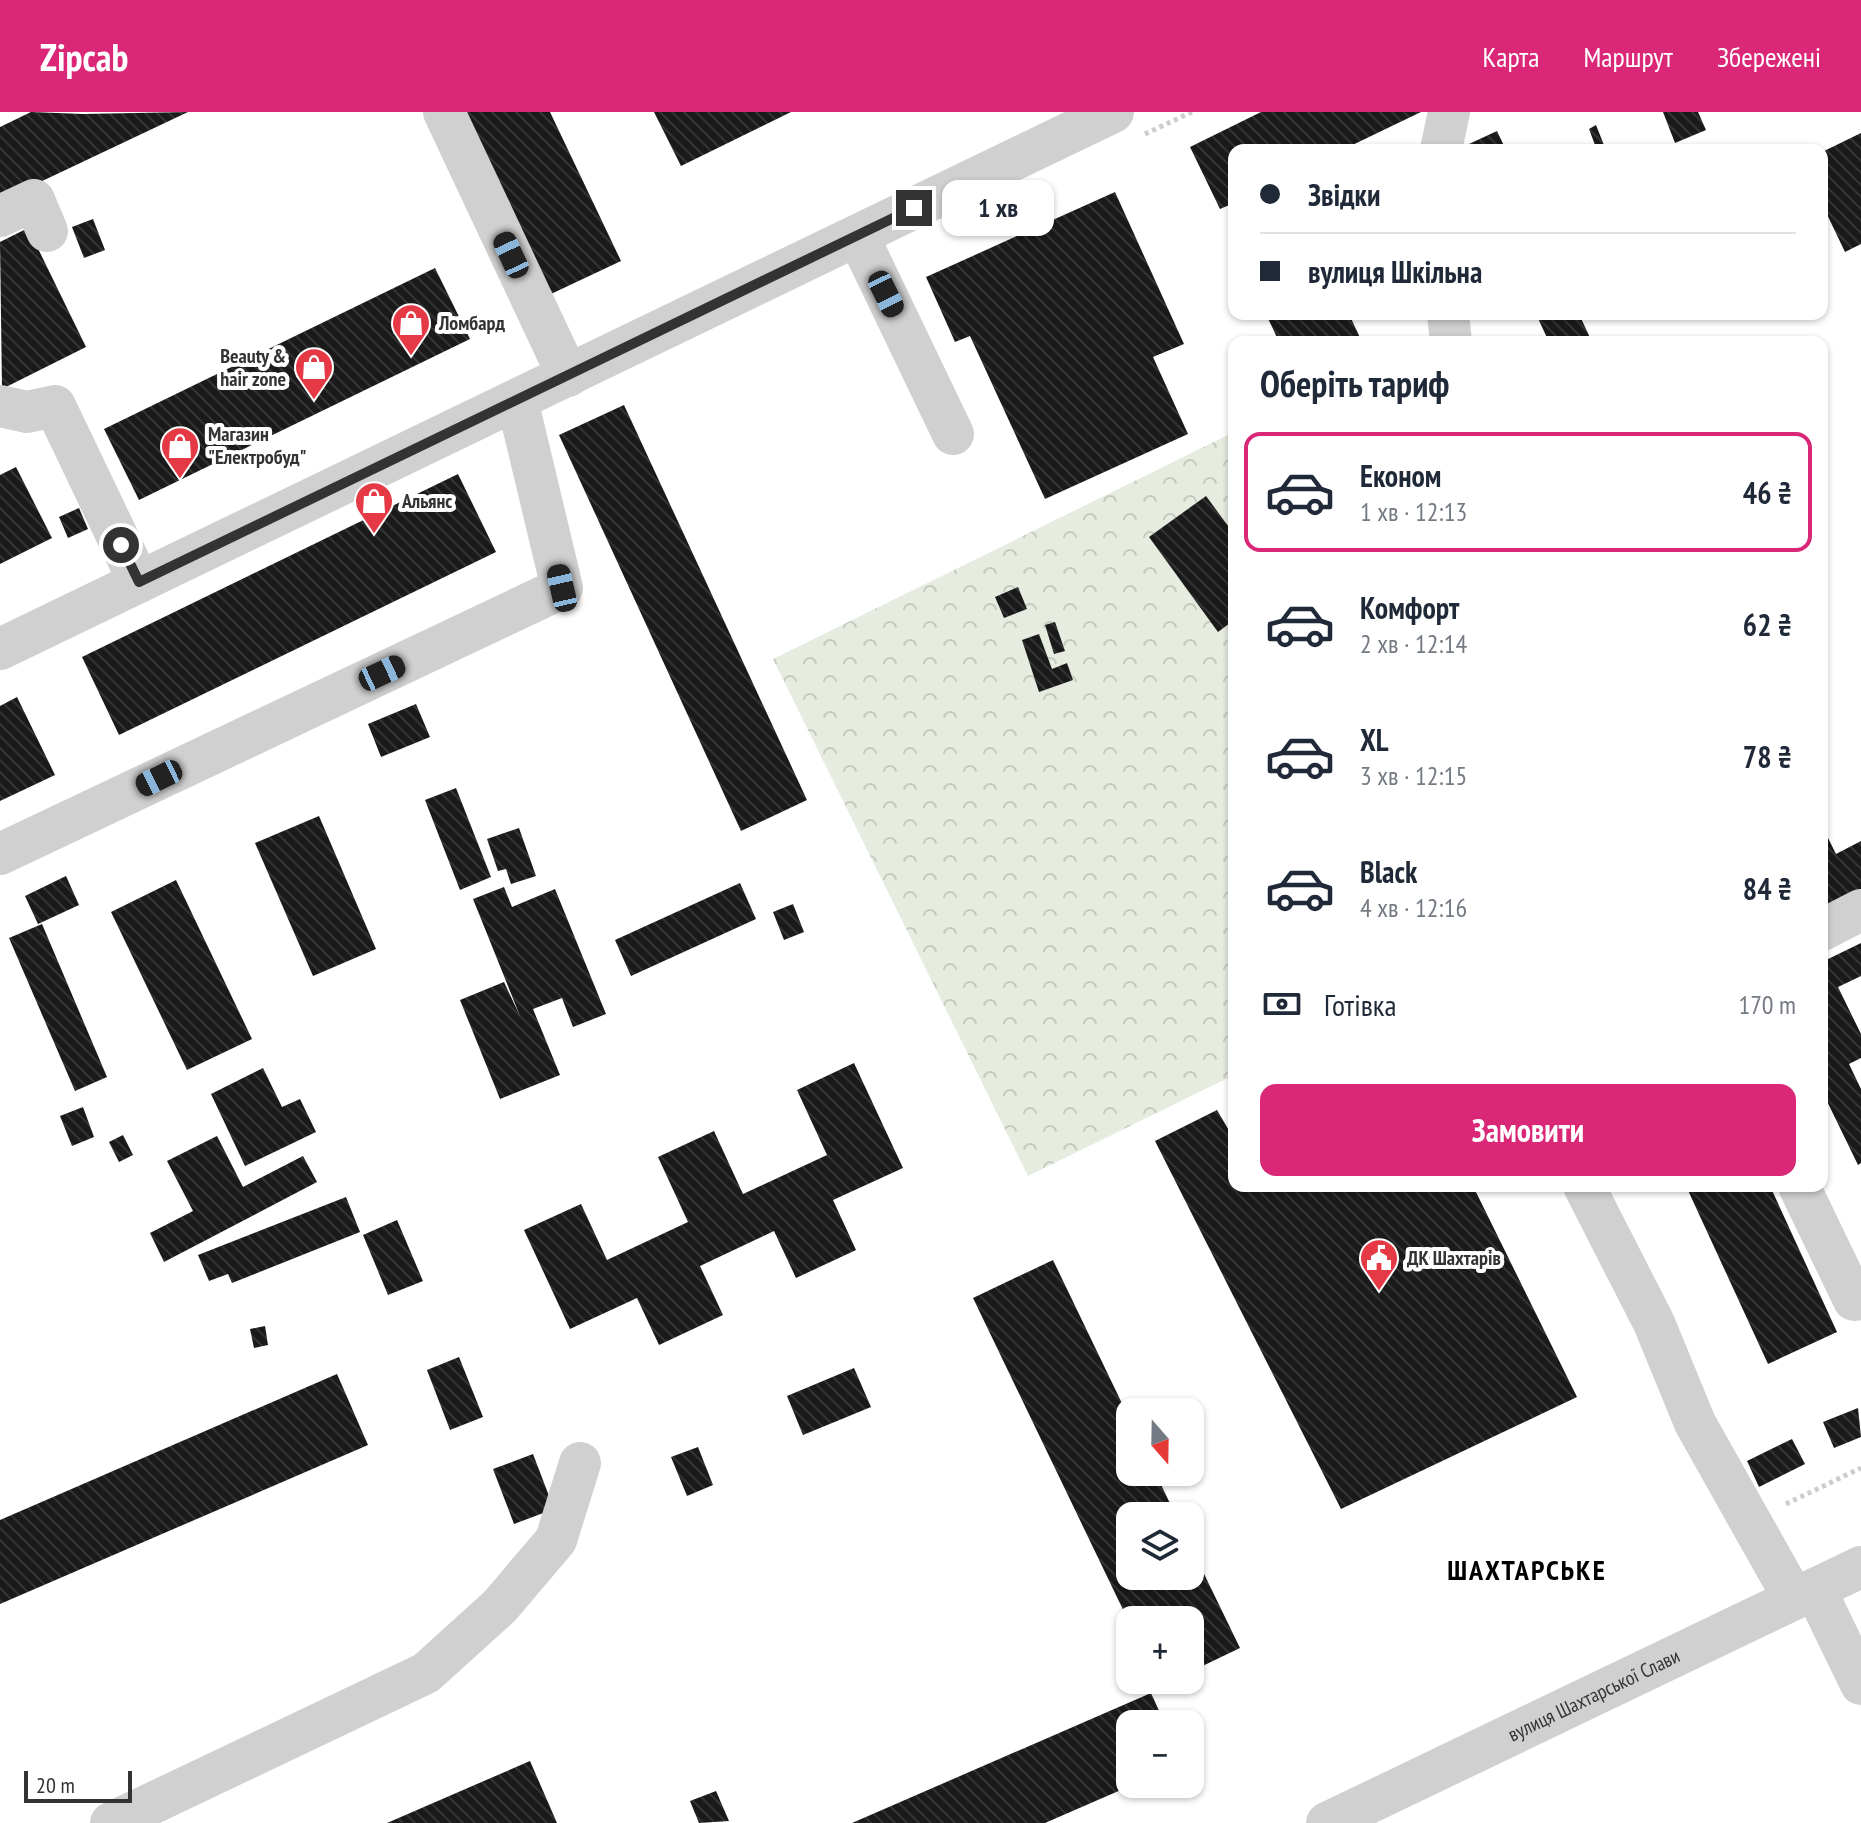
<!DOCTYPE html>
<html lang="uk">
<head>
<meta charset="utf-8">
<style>
	body { margin:0; font-family:"PT Sans Narrow",sans-serif; background:#f2f2f3; color:#1f2937; height:100vh; display:flex; flex-direction:column; font-size:30px; white-space:nowrap }
	* { box-sizing:border-box; margin:0 }
	p { font-size:26px; color:#747a83 }
	.icon { flex:none; width:44px; height:44px; fill:none; stroke:currentColor; stroke-width:2; stroke-linecap:round; stroke-linejoin:round }
	.map { position:relative; flex:1; overflow:hidden }
	.details { position:absolute; left:1228px; top:224px; width:600px; height:856px; display:flex; flex-direction:column; background:#fff; border-radius:16px; box-shadow:0 2px 6px #0004 }
	.details>* { flex:none }
	.hud { position:absolute; left:1228px; top:32px; width:600px; height:176px; border-radius:16px; box-shadow:0 2px 6px #0004; display:grid; align-content:center; height:176px; padding:0 32px; background:#fff }
	.needle { width:52px; rotate:160deg }
	.fabs { position:absolute; left:1116px; top:1286px; display:grid; gap:16px }
	.fabs a { display:grid; place-items:center; width:88px; height:88px; border-radius:16px; background:#fff; box-shadow:0 2px 6px #0004; font-size:40px }
	.scale { position:absolute; left:24px; bottom:20px; width:108px; box-sizing:border-box; padding-left:8px; border:4px solid #333; border-top:0; font-size:22px; line-height:28px; white-space:nowrap; color:#333; -webkit-text-stroke:6px #fff; paint-order:stroke }
	.end { position:absolute; width:36px; height:36px; margin:-18px; border:10px solid #333; background:#fff; box-shadow:0 0 0 4px #fff }
	.from { border-radius:50% }
	.bubble { position:absolute; height:56px; border-radius:16px; background:#fff; box-shadow:0 2px 6px #0004; font-size:26px; font-weight:700; line-height:56px; text-align:center }
	.car { position:absolute; width:24px; height:48px; margin:-24px -12px; border-radius:10px; box-shadow:0 0 6px 2px #0007; background:linear-gradient(#222 24%,#8ab4d8 0 40%,#222 0 76%,#8ab4d8 0 86%,#222 0) }
	.hud b { display:flex; align-items:center; gap:28px; height:76px; font-size:30px }
	.hud b+b { border-top:2px solid #e0e1e3 }
	.hud i { width:20px; height:20px; background:#1f2937 }
	ul { padding:0; list-style:none }
	li { display:flex; align-items:center; gap:24px; height:120px; margin:0 16px 12px; padding:0 16px; border:4px solid transparent; border-radius:16px }
	li div { flex:1 }
	li b { display:block; font-size:30px }
	li em { font-style:normal; font-weight:700 }
	li.selected { border-color:#db2777 }
	li>.icon { width:72px; height:72px; stroke-width:1.5 }
	h2 { padding:0 32px; font-size:36px; line-height:96px }
	.pay { display:flex; align-items:center; gap:20px; height:88px; padding:0 32px; font-size:30px }
	.pay p { margin-inline-start:auto }
	.primary-button { display:flex; gap:16px; margin-top:auto; padding:16px 32px }
	.primary-button a { flex:1; height:92px; border-radius:16px; background:#db2777; color:#fff; font-size:32px; font-weight:700; line-height:92px; text-align:center }
	header { display:flex; align-items:center; gap:48px; box-sizing:border-box; height:112px; padding:0 40px; background:#db2777; color:#fff }
	header strong { font-size:38px }
	nav { display:flex; gap:44px; margin-inline-start:auto; font-size:28px }
	.map>svg:first-child { display:block }
	.park { fill:url(#park-crowns) }
	.building { fill:url(#building-back-hatch) }
	.lines { fill:none; stroke-linecap:round; stroke-linejoin:round }
	.path { stroke:#cdcdcd; stroke-width:5; stroke-dasharray:4 4; stroke-linecap:butt }
	.minor { stroke:#d0d0d0; stroke-width:42 }
	.route { stroke:#333; stroke-width:10 }
	.labels { text-anchor:middle; stroke-width:8; stroke-linejoin:round; paint-order:stroke }
	.poi-label { font-size:20px; font-weight:bold; fill:#333; stroke:#fff; text-anchor:start }
	.street-label { font-size:20px; fill:#333; stroke:#fff }
	.district-label { font-size:28px; font-weight:bold; letter-spacing:2px; fill:#000; stroke:#fff }
</style>
</head>
<body>
<header>
<strong>Zipcab</strong>
<nav><a>Карта</a><a>Маршрут</a><a>Збережені</a></nav>
</header>
<div class="map">
<svg width="1861" height="1711" viewBox="0 0 1861 1711">
	<defs>
		<pattern id="park-crowns" width="20" height="18" patternUnits="userSpaceOnUse" patternTransform="scale(2)"><rect width="20" height="18" fill="#e6ecdf"/><path d="M2 6a3 3 0 1 1 6 0M12 15a3 3 0 1 1 6 0" fill="none" stroke="#c6cbc0"/></pattern>
		<pattern id="building-back-hatch" width="6" height="6" patternUnits="userSpaceOnUse" patternTransform="scale(2)"><rect width="6" height="6" fill="#1a1a1a"/><path d="M-1 5l2 2M0 0l6 6M5-1l2 2" fill="none" stroke="#333"/></pattern>
	</defs>
	<rect width="100%" height="100%" fill="#fff"/>
	<path class="park" d="M1228,323L1234,336V963L1028,1064L773,547Z"/>
	<g class="building">
		<path d="M31,0L83,2L188,0L0,89V15Z"/>
		<path d="M464,0H550L621,149L551,182Z"/>
		<path d="M654,0H791L681,54Z"/>
		<path d="M1261,0H1421L1342,38H1234V91L1220,97L1190,35Z"/>
		<path d="M1663,0H1698L1706,18L1675,31Z"/>
		<path d="M1596,13L1606,38H1583L1595,33L1589,17Z"/>
		<path d="M1497,19L1506,38H1456Z"/>
		<path d="M1861,21V132L1845,140L1822,92V40Z"/>
		<path d="M1115,80L1184,232L1153,245L1188,322L1045,387L970,224L955,230L926,165Z"/>
		<path d="M93,107L105,138L84,146L72,115Z"/>
		<path d="M28,116L86,235L2,277L0,130Z"/>
		<path d="M435,156L470,227L139,388L104,317Z"/>
		<path d="M1266,202H1349L1362,230H1279Z"/>
		<path d="M1536,202H1579L1592,230H1549Z"/>
		<path d="M624,293L807,688L741,719L559,323Z"/>
		<path d="M16,355L52,426L0,452V363Z"/>
		<path d="M458,362L496,440L119,623L82,545Z"/>
		<path d="M1206,384L1234,422V508L1218,520L1149,425Z"/>
		<path d="M79,396L88,417L68,426L59,405Z"/>
		<path d="M1018,475L1027,497L1004,506L995,485Z"/>
		<path d="M1055,510L1065,539L1054,542L1045,513Z"/>
		<path d="M1039,522L1052,557L1067,551L1073,568L1039,580L1022,528Z"/>
		<path d="M17,585L55,663L0,689V594Z"/>
		<path d="M416,592L430,625L381,645L368,612Z"/>
		<path d="M456,676L491,765L460,778L425,688Z"/>
		<path d="M319,704L376,837L313,864L255,731Z"/>
		<path d="M1822,714L1836,742L1861,729V777L1822,796Z"/>
		<path d="M519,716L536,764L511,772L506,757L498,759L487,727Z"/>
		<path d="M66,764L79,793L38,812L25,784Z"/>
		<path d="M176,768L252,927L187,958L111,800Z"/>
		<path d="M740,771L756,807L631,864L615,828Z"/>
		<path d="M504,775L512,795L555,777L606,902L573,915L562,886L533,897L560,963L500,987L460,888L504,870L520,904L473,787Z"/>
		<path d="M793,792L804,820L784,828L773,800Z"/>
		<path d="M42,812L107,965L75,979L9,826Z"/>
		<path d="M1861,831V864L1838,875L1861,922V946L1849,952L1861,977V1051L1858,1053L1822,979V850Z"/>
		<path d="M854,951L903,1056L833,1088L856,1138L796,1166L774,1119L700,1154L723,1203L659,1233L637,1186L570,1217L524,1118L581,1092L607,1148L688,1110L658,1045L714,1019L743,1082L827,1043L797,978Z"/>
		<path d="M263,956L282,995L300,987L316,1020L245,1054L211,982Z"/>
		<path d="M83,995L94,1025L72,1034L60,1004Z"/>
		<path d="M1217,998L1234,1027V1074H1473L1577,1285L1341,1397L1155,1029Z"/>
		<path d="M123,1023L133,1043L119,1050L109,1030Z"/>
		<path d="M217,1024L243,1075L303,1044L317,1070L164,1150L150,1121L193,1099L167,1049Z"/>
		<path d="M1686,1074H1770L1837,1220L1768,1252Z"/>
		<path d="M346,1085L360,1120L232,1171L228,1162L209,1169L198,1143Z"/>
		<path d="M397,1108L423,1169L388,1183L363,1123Z"/>
		<path d="M1053,1148L1130,1308V1360H1155L1176,1404H1130V1464H1190V1433L1240,1536L1190,1560V1508H1128L973,1186Z"/>
		<path d="M265,1214L268,1233L254,1236L250,1217Z"/>
		<path d="M459,1245L483,1305L450,1318L427,1258Z"/>
		<path d="M854,1256L871,1295L803,1323L787,1284Z"/>
		<path d="M337,1262L368,1333L0,1492V1408Z"/>
		<path d="M1858,1296L1861,1325L1834,1336L1823,1310Z"/>
		<path d="M1792,1327L1805,1352L1759,1375L1747,1349Z"/>
		<path d="M698,1335L713,1373L687,1384L671,1345Z"/>
		<path d="M533,1342L554,1397L514,1412L493,1357Z"/>
		<path d="M1151,1581L1165,1612H1130V1674L1045,1711H852Z"/>
		<path d="M530,1649L557,1711H387Z"/>
		<path d="M716,1679L729,1709L699,1711L690,1689Z"/>
	</g>
	<g class="lines">
		<g class="path">
			<path d="M1145,22L1192,0"/>
			<path d="M1786,1392L1861,1356"/>
		</g>
		<g class="minor">
			<path d="M444,0L568,264"/>
			<path d="M1441,38L1449,0"/>
			<path d="M0,104L34,88L47,119"/>
			<path d="M858,124L953,322"/>
			<path d="M1448,202L1451,230"/>
			<path d="M0,294L27,300L55,294L139,470"/>
			<path d="M0,537L1113,0"/>
			<path d="M0,742L562,476L517,288"/>
			<path d="M1822,818L1861,798"/>
			<path d="M1584,1074L1654,1211L1695,1311L1794,1487"/>
			<path d="M1799,1074L1854,1188L1861,1187"/>
			<path d="M1815,1477L1861,1572"/>
			<path d="M111,1711L426,1561L500,1494L556,1428L580,1351"/>
			<path id="s1" d="M1327,1711L1861,1455"/>
		</g>
	</g>
	<g class="lines">
		<path class="route" d="M121,433L139,470L914,96"/>
	</g>
	<defs>
		<symbol id="shop-pin" viewBox="-11 -11 22 30"><path d="M0 17L-7.5 6A9.5 9.5 0 1 1 7.5 6Z" fill="#e63946" stroke="#fff"/><path d="M-5-2.5h2.3a2.7 3.5 0 0 1 5.4 0H5L5.5 6h-11ZM-1.5-2.5h3a1.5 2.3 0 0 0-3 0Z" fill="#fff"/></symbol>
		<symbol id="civic-pin" viewBox="-11 -11 22 30"><path d="M0 17L-7.5 6A9.5 9.5 0 1 1 7.5 6Z" fill="#e63946" stroke="#fff"/><path d="M-.6-6.5H3V-4.5H.6V-3L4-1V1h2V6H-6V1h2V-1L-.6-3ZM-1.2 2.5V6h2.4V2.5Z" fill="#fff"/></symbol>
	</defs>
	<g fill-rule="evenodd">
		<use href="#shop-pin" x="389" y="189" width="44" height="60"/>
		<use href="#shop-pin" x="292" y="233" width="44" height="60"/>
		<use href="#shop-pin" x="158" y="312" width="44" height="60"/>
		<use href="#shop-pin" x="352" y="367" width="44" height="60"/>
		<use href="#civic-pin" x="1357" y="1124" width="44" height="60"/>
	</g>
	<g class="labels">
		<g class="poi-label">
			<text x="439" y="218">Ломбард</text>
			<text x="286" y="251" text-anchor="end">Beauty &amp;<tspan x="286" dy="23">hair zone</tspan></text>
			<text x="208" y="329">Магазин<tspan x="208" dy="23">"Електробуд"</tspan></text>
			<text x="402" y="396">Альянс</text>
			<text x="1407" y="1153">ДК Шахтарів</text>
		</g>
		<g class="street-label">
			<text dy="7" stroke="none"><textPath href="#s1" startOffset="296">вулиця Шахтарської Слави</textPath></text>
		</g>
		<g class="district-label">
			<text x="1527" y="1468">ШАХТАРСЬКЕ</text>
		</g>
	</g>
</svg>
<div class="fabs">
<a><svg class="needle" viewBox="-14 -14 28 28"><path d="M0-13l5 13h-10z" fill="#e53935"/><path d="M0 13l5-13h-10z" fill="#747a83"/></svg></a>
<a><svg class="icon" aria-label="layers" viewBox="0 0 24 24"><path d="M12 4l9 5-9 5-9-5zM3 14l9 5 9-5"/></svg></a>
<a>+</a>
<a>−</a>
</div>
<div class="scale">20 m</div>
<i class="end from" style="left:121px;top:433px"></i>
<i class="end" style="left:914px;top:96px"></i>
<div class="bubble" style="left:942px;top:68px;width:112px">1 хв</div>
<i class="car" style="left:511px;top:143px;rotate:335deg"></i>
<i class="car" style="left:886px;top:182px;rotate:154deg"></i>
<i class="car" style="left:562px;top:476px;rotate:347deg"></i>
<i class="car" style="left:382px;top:561px;rotate:65deg"></i>
<i class="car" style="left:159px;top:666px;rotate:244deg"></i>
<div class="hud">
<b><i class="from"></i>Звідки</b>
<b><i></i>вулиця Шкільна</b>
</div>
<section class="details">
<h2>Оберіть тариф</h2>
<ul>
<li class="selected"><svg class="icon" aria-label="car" viewBox="0 0 24 24"><path d="M5 17H2v-5l4-1 3-4h7l3 4 3 1v5h-3M9 17h6M6 11h13"/><circle cx="7" cy="17" r="2"/><circle cx="17" cy="17" r="2"/></svg><div><b>Економ</b><p>1 хв · 12:13</p></div><em>46 ₴</em></li>
<li><svg class="icon" aria-label="car" viewBox="0 0 24 24"><path d="M5 17H2v-5l4-1 3-4h7l3 4 3 1v5h-3M9 17h6M6 11h13"/><circle cx="7" cy="17" r="2"/><circle cx="17" cy="17" r="2"/></svg><div><b>Комфорт</b><p>2 хв · 12:14</p></div><em>62 ₴</em></li>
<li><svg class="icon" aria-label="car" viewBox="0 0 24 24"><path d="M5 17H2v-5l4-1 3-4h7l3 4 3 1v5h-3M9 17h6M6 11h13"/><circle cx="7" cy="17" r="2"/><circle cx="17" cy="17" r="2"/></svg><div><b>XL</b><p>3 хв · 12:15</p></div><em>78 ₴</em></li>
<li><svg class="icon" aria-label="car" viewBox="0 0 24 24"><path d="M5 17H2v-5l4-1 3-4h7l3 4 3 1v5h-3M9 17h6M6 11h13"/><circle cx="7" cy="17" r="2"/><circle cx="17" cy="17" r="2"/></svg><div><b>Black</b><p>4 хв · 12:16</p></div><em>84 ₴</em></li>
</ul>
<div class="pay"><svg class="icon" aria-label="cash" viewBox="0 0 24 24"><path d="M3 7h18v10H3z"/><circle cx="12" cy="12" r="2"/></svg>Готівка<p>170 m</p></div>
<div class="primary-button"><a>Замовити</a></div>
</section>
</div>
</body>
</html>
